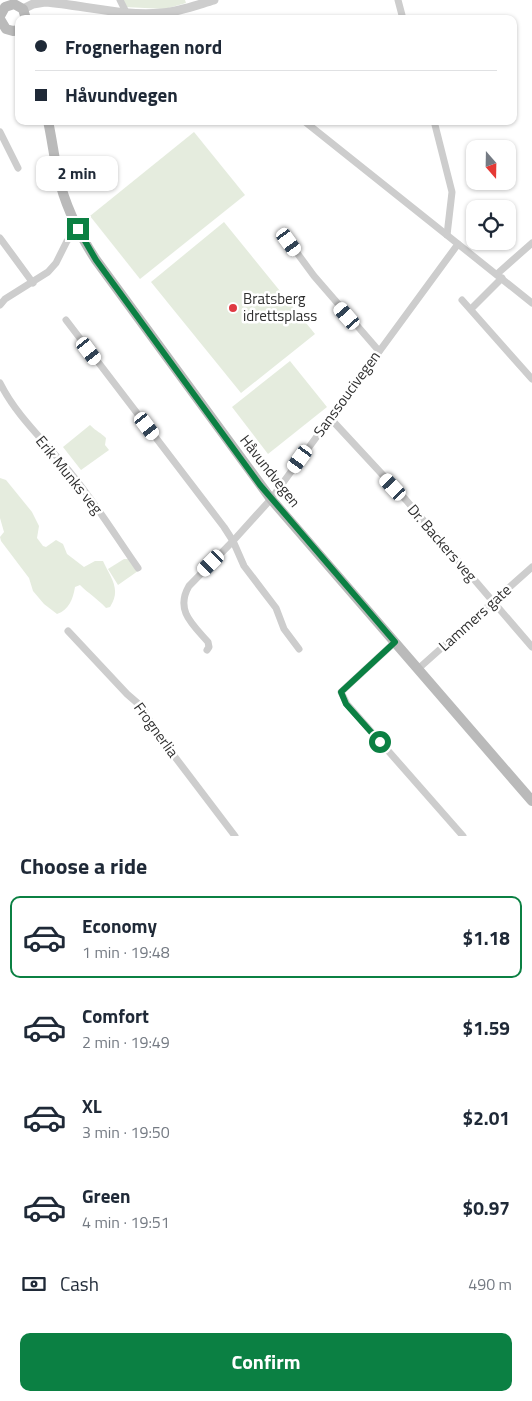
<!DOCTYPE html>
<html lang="en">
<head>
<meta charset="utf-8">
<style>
	body { margin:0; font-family:"Titillium Web",sans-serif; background:#f6f6f7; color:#1f2937; height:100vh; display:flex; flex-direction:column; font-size:19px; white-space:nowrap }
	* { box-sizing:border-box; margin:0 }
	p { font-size:16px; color:#747a83 }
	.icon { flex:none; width:28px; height:28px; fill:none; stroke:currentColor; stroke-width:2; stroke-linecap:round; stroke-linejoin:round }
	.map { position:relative; height:836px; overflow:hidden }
	.sheet { display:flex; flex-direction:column; background:#fff; flex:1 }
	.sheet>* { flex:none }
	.hud { position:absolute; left:15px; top:15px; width:502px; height:110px; border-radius:10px; box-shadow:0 1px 4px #0004; display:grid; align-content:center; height:110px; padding:0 20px; background:#fff }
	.needle { width:32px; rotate:160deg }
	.buttons { position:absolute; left:466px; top:140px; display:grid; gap:10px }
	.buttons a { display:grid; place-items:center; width:50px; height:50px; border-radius:10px; background:#fff; box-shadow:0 1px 4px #0004; font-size:25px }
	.end { position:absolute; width:22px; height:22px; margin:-11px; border:6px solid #0b8043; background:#fff; box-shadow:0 0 0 2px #fff }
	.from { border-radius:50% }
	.bubble { position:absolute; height:35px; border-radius:10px; background:#fff; box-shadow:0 1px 4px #0004; font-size:16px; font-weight:700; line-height:35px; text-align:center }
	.car { position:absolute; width:15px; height:30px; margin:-15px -8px; border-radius:6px; box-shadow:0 0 4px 1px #0007; background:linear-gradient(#fff 24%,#345 0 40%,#fff 0 76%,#345 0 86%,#fff 0) }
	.hud b { display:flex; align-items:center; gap:18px; height:48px; font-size:19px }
	.hud b+b { border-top:1px solid #e0e1e3 }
	.hud i { width:12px; height:12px; background:#1f2937 }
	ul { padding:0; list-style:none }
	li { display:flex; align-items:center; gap:15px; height:82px; margin:0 10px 8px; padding:0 10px; border:2px solid transparent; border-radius:10px }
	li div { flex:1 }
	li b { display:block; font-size:19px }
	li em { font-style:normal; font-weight:700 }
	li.on { border-color:#0b8043 }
	li>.icon { width:45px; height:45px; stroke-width:1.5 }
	h2 { padding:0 20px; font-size:22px; line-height:60px }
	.pay { display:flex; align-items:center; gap:12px; height:55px; padding:0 20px; font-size:19px }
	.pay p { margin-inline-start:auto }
	.cta { display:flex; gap:10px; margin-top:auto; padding:10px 20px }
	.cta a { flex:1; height:58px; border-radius:10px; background:#0b8043; color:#fff; font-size:20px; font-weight:700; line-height:58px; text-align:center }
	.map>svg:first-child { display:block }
	.green { fill:#e5ecde }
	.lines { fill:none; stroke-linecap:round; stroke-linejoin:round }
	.minor { stroke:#cdcdcd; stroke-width:7 }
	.tertiary { stroke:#cdcdcd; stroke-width:9 }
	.secondary { stroke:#bababa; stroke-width:10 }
	.route { stroke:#0b8043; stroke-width:6 }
	.poi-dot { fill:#df3942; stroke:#fff; stroke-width:2 }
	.labels { text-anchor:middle; stroke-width:5; stroke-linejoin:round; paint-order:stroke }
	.poi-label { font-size:15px; fill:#303030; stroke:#fff; text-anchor:start }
	.street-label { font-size:15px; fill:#303030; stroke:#fff }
</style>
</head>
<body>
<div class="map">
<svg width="532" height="836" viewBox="0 0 532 836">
	<rect width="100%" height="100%" fill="#fff"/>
	<g class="green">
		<path d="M122,0H185L186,3L165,9L125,7Z"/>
		<path d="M194,132L245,195L140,279L90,216Z"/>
		<path d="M224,222L315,334L241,393L151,282Z"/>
		<path d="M290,361L327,407L268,454L232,407Z"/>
		<path d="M90,425C97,432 100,432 106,438L105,445L109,450L81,470L63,447Z"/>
		<path d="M0,478L6,480L32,512L39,526L37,538L43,546L46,547L56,540L63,544L67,554L84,567L95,561H103C110,577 122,589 110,607L106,608C98,599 89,594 80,585L75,587C73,599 69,610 57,614L44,604L33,591L29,578L1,541L0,537L4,532L0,518Z"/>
		<path d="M124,559H129L138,571L118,585L108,569Z"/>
	</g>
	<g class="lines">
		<g class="minor">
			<path d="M120,0L126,12"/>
			<path d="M398,0L403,19"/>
			<path d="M304,121L532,303"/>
			<path d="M434,121L452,192L447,235"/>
			<path d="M0,132L18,168"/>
			<path d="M0,238L33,283"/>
			<path d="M289,242L314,276L379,351"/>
			<path d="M497,274L532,243"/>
			<path d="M462,300L532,379"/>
			<path d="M0,305L5,299L48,272L56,263L67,241L78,229"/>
			<path d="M471,309L502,278"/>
			<path d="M66,320L224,527L233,541L244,566L276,608L284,629L299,649"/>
			<path d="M0,383C17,417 45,441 69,471C94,501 115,535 138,568"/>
			<path d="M330,418L406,500L532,647"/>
			<path d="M68,631L127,694L142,707L156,732L235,836"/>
			<path d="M395,642L341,692L347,704L463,836"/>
			<path d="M207,650L209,647L208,642C192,624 175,610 189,586L233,541L271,499L458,244"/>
			<path d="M418,669L532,567"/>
		</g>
		<path class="tertiary" d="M23,9L33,4L45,2C82,5 126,17 161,13C179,12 197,5 214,0"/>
		<g class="secondary">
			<path d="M0,16L5,7L14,4L23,9L26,19"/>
			<path d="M0,19L6,29L13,31L19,30"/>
			<path d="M48,121C52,139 54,157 58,175C65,206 79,234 96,260L271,499L532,801"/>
		</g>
	</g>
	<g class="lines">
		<path class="route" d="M78,229L96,260L260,485L395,642L341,692L346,704L380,742"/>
	</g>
	<circle class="poi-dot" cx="233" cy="308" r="5"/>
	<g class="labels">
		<g class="poi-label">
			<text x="243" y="304">Bratsberg<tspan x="243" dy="17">idrettsplass</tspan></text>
		</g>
		<g class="street-label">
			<text transform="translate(347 394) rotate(-54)" y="5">Sanssoucivegen</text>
			<text transform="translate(270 471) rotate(52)" y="5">Håvundvegen</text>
			<text transform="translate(69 475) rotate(51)" y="5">Erik Munks veg</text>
			<text transform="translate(442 543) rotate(49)" y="5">Dr. Backers veg</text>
			<text transform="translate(475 618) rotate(-42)" y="5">Lammers gate</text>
			<text transform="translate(156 730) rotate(54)" y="5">Frognerlia</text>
		</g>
	</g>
</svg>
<div class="buttons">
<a><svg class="needle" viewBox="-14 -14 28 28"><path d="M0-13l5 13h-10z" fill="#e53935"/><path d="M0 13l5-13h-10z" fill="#747a83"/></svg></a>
<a><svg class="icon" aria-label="locate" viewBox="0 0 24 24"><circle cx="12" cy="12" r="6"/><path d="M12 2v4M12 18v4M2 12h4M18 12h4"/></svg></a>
</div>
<i class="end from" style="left:380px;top:742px"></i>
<i class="end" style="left:78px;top:229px"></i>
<div class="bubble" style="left:36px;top:156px;width:82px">2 min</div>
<i class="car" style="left:289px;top:242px;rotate:144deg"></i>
<i class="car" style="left:347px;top:316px;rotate:319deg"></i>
<i class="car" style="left:89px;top:351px;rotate:143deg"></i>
<i class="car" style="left:147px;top:426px;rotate:143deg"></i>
<i class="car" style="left:300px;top:459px;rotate:216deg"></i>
<i class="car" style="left:393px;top:487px;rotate:317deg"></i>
<i class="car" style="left:211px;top:563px;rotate:225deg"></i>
<div class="hud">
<b><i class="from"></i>Frognerhagen nord</b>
<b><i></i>Håvundvegen</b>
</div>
</div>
<section class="sheet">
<h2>Choose a ride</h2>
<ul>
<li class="on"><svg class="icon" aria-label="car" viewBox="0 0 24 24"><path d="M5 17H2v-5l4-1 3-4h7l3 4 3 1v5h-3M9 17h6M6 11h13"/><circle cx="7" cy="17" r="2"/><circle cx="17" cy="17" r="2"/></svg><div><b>Economy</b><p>1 min · 19:48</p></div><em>$1.18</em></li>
<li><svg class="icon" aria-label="car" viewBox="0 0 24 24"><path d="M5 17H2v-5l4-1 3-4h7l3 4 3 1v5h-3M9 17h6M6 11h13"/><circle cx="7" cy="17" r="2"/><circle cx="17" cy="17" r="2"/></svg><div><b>Comfort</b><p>2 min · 19:49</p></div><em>$1.59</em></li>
<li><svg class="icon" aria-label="car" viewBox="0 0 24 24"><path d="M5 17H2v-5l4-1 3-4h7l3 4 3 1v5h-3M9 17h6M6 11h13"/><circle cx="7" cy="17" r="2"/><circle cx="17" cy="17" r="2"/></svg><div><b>XL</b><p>3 min · 19:50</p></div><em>$2.01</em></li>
<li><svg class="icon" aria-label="car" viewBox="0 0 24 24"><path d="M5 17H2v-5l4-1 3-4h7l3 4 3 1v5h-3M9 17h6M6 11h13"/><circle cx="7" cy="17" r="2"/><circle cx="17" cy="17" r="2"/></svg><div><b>Green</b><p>4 min · 19:51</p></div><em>$0.97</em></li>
</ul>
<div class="pay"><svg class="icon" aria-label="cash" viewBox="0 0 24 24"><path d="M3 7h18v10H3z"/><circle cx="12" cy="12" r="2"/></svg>Cash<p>490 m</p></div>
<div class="cta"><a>Confirm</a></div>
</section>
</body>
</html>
